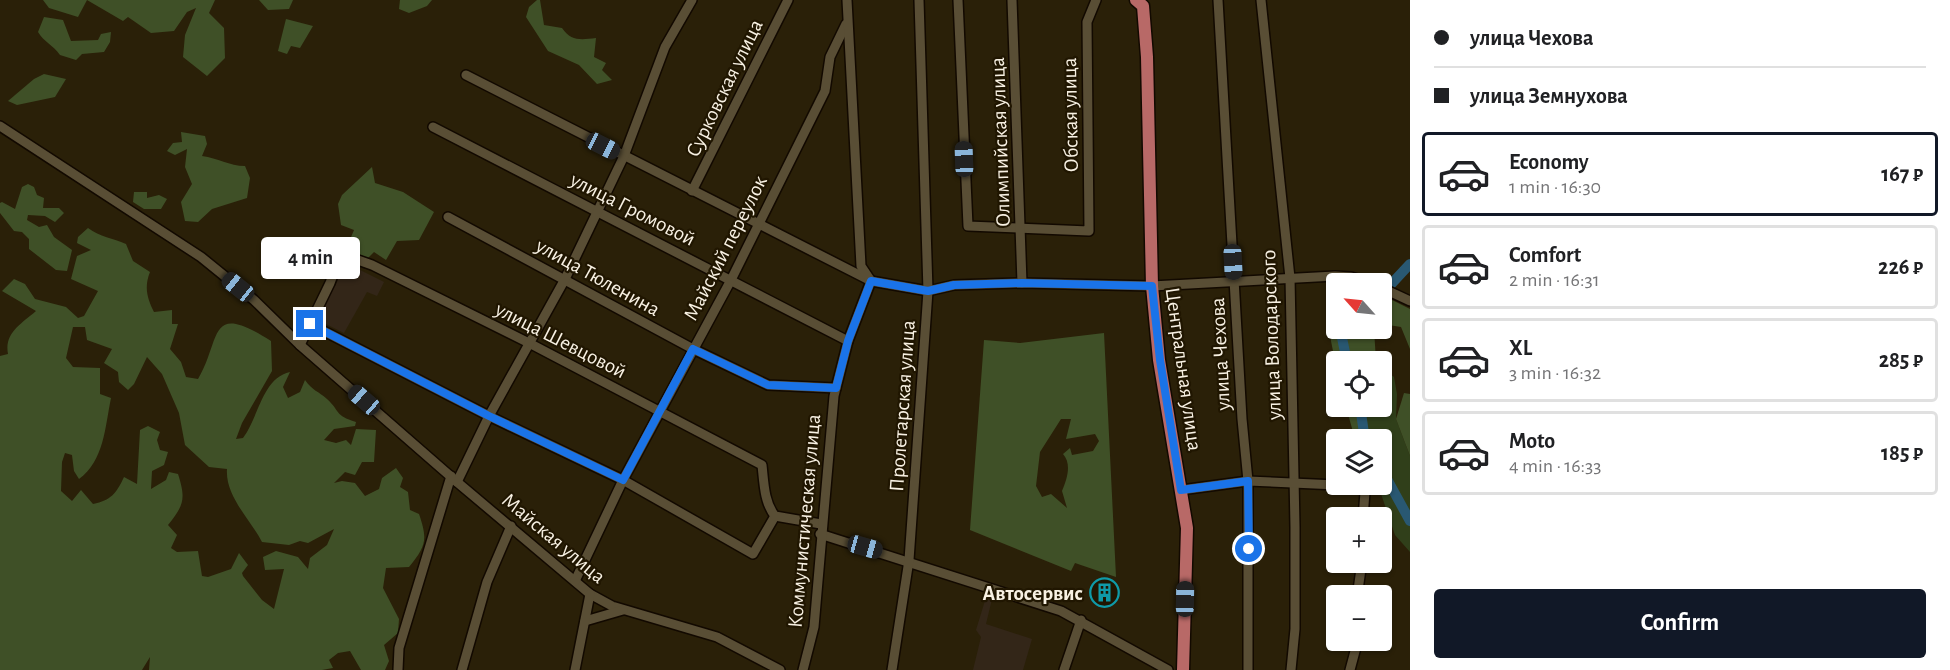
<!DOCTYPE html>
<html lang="en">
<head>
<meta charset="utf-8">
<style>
	body { margin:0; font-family:"Alegreya Sans",sans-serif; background:#f6f6f6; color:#202124; height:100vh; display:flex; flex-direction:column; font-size:22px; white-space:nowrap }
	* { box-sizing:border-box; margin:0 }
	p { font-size:20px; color:#757577 }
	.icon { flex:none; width:33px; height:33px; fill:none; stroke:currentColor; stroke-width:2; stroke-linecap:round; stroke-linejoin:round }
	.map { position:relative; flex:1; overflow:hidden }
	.details { display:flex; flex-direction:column; background:#fff; width:540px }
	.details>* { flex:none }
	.banner { display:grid; align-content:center; height:132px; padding:0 24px; background:#fff }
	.needle { width:39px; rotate:297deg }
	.buttons { position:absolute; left:1326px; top:273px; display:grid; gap:12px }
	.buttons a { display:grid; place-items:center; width:66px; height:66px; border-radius:6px; background:#fff; box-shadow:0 2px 4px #0004; font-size:30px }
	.end { position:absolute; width:27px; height:27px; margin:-14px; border:8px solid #1a73e8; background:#fff; box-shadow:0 0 0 3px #fff }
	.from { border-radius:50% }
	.bubble { position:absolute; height:42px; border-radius:6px; background:#fff; box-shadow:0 2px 4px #0004; font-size:20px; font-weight:700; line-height:42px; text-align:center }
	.car { position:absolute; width:18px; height:36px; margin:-18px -9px; border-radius:8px; box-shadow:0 0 4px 2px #0007; background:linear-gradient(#222 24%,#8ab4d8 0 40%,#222 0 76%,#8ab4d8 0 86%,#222 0) }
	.banner b { display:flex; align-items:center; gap:21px; height:57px; font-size:22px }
	.banner b+b { border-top:2px solid #e0e0e0 }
	.banner i { width:15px; height:15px; background:#202124 }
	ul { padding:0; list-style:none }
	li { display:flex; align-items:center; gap:18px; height:84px; margin:0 12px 9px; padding:0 12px; border:3px solid #e0e0e0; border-radius:6px }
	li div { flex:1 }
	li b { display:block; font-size:22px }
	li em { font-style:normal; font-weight:700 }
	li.on { border-color:#111827 }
	li>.icon { width:54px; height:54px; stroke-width:1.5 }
	.button { display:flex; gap:12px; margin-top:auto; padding:12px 24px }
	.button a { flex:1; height:69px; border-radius:6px; background:#111827; color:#fff; font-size:24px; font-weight:700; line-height:69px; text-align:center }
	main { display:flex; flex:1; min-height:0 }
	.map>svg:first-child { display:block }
	.industrial { fill:#332618 }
	.green { fill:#303f1a }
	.forest { fill:#3f5027; fill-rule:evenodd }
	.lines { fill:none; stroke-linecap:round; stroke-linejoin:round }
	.river { stroke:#295872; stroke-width:10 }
	.minor-casing { stroke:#120900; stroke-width:12 }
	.major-casing { stroke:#120900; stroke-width:15 }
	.minor { stroke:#594e35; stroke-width:9 }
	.major { stroke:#b86967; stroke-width:12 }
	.route { stroke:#1a73e8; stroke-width:8 }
	.labels { text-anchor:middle; stroke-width:4.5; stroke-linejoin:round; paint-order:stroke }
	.street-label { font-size:21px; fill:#f8f1e3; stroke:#201601 }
	.poi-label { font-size:21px; font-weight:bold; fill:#f8f1e3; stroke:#201601; text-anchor:end }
</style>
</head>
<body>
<main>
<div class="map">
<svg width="1410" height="670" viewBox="0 0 1410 670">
	<rect width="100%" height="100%" fill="#2a2008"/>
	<g class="industrial">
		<path d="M346,263L384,282L377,296L367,292L344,333L318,320Z"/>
		<path d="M987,594L993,595L986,624L1032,639L1023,670H973L981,637L976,630Z"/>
	</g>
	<path class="green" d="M1382,368L1394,377L1397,394L1396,419L1410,456V552L1395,535L1378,485L1382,484V440H1362L1365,407L1382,406Z"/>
	<g class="forest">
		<path d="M43,0H87L78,17L49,8Z"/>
		<path d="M87,0H215L209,13L224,28L225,58L207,76L183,57L185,35L196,8L187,12L174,31L151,33L128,17L123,21Z"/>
		<path d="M259,0H293L289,9L268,10Z"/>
		<path d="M400,0H432L427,6L409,13L399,9Z"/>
		<path d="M537,0H540L544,25L562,28C571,41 580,40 596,38L594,57L606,63L602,70L612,80L597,84L579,65L548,51L526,17L529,7Z"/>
		<path d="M44,17L63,20L71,41L98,40L101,34L111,32L110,42L104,52L82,54L76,60L60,55C53,45 44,42 38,32Z"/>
		<path d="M286,19L313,26L300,48L291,46L287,54L278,51Z"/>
		<path d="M44,74L66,79L55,97L17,105L8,101L34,79Z"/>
		<path d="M181,132L205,136L207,144L202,156C218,158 229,166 245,166L250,178L247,198L212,209L198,222L185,221L181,202L192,184L185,167L187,149L175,155L167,151L173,143L182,142Z"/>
		<path d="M372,167L375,183L403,192L434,212L419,240L397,241L386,260L374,252L368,258L346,249L354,230L341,225L338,204L342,195Z"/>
		<path d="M28,184L34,187L37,195L44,198L43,208H59L64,213L55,222L45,216L28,215L27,220L39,227L47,225L54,237L72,250L67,271L56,270L29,249V239L22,232L14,231L0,213V203L2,202L15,209L22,187Z"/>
		<path d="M134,192H147V198L159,195L167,199L161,209H144L133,202Z"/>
		<path d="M88,228C100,237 113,238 126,244L133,261L150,272C144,287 147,298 154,312L172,310V324H178L170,349L181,362L186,377L198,379C222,338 207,300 271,341L272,371L242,423L236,439L243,438C259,417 262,378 290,372L283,387L288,398L300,392L305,380C313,391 318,391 327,399C341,412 334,415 356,422L355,426L334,429L324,440L336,443L346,440L351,445L356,429L376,430L374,462H362L355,475L345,472L334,483L342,481L355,483L365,496L379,489L382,478L396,468L403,478L400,487L408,492L410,510L419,514C428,540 426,546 409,567L386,568L383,588L399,619L398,633L384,645L389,661L385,670H361L350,651L338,653L329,660L333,668L322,670H149L150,657L142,670H0V356L8,354C4,333 21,324 36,311L2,291L14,279L25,284L35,299L66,307L78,318L84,316L98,291L71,279L77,256L91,250L77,243L78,237ZM73,327H85L87,340L112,349L104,363L118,372L119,382L128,390L134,384L147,357L162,374L179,413L185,445L209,467L227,469C225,496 250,519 262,542L289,545L300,541L308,543L334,529L327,545L310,558L308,569L298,557L276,551L263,557L265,570L284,569L274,609L262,600L243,576L242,573L248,565L239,553L231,569L208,577L202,576L198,551L177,552L171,548L177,535L168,525C184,505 186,499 178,474L169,472L166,480L151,489L152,471L164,465L168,452L160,450L157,440L160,432L148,426L140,430L137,484L124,477C116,494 111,500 93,504L81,490L72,501L61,491L62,462L65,453L72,455L74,471L79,479C104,461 105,427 111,398L100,394V368L73,367L66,358Z"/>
		<path d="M1336,290V328L1374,329L1376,361L1336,362V366L1331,341L1333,293Z"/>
		<path d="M1382,295L1410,309V349L1401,327L1382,324Z"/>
		<path d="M1104,333L1116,577L1075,563L1071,571L970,530L984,340L1020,343ZM1061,419H1071L1066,439L1095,434L1099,441L1093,451L1072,455L1070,448L1063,454C1072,464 1067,479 1062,491L1067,508L1051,494L1042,497L1036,486L1040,452Z"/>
		<path d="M1404,393L1410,394V456L1396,419Z"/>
		<path d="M1346,407H1365L1362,439H1355Z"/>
	</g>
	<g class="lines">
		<g class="river">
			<path d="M1382,294L1410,264"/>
			<path d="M1340,328L1347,362"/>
			<path d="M1360,406L1365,440"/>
			<path d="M1382,470L1410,521"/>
		</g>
		<defs>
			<g id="minor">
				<path d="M958,0L968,226L1089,231L1087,22L1096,0"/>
				<path d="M1012,0L1022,283"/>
				<path d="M1218,0L1242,419L1248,481V670"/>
				<path d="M1261,0L1290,278L1295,527V629L1291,670"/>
				<path d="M466,75L871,281L928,291L954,285L1022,283L1152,286L1335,276L1351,277L1372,284"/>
				<path d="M0,126L201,257L254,300L300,345L457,482L590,594L612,606L717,637L780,670"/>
				<path d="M433,127L848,341"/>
				<path d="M692,191L788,0"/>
				<path d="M448,217L693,349L768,385L836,388"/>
				<path d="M1382,288L1410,301"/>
				<path d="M310,324L489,416L623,480L753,554L775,516"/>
				<path d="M300,345L330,283L341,254L372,265L529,343L762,465C764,483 764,502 775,516L821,524"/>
				<path d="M457,482L489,416L565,279L624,156L665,47L692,0"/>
				<path d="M1181,490L1248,481L1359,486L1365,492L1363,518"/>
				<path d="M820,534L1061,611L1168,670"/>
				<path d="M575,581L623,480L731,280L825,91L830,57L846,24"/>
				<path d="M1361,596L1358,590L1362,562"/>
				<path d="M585,621L623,610"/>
				<path d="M398,670L399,648L451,476"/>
				<path d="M462,670L487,582L511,526"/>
				<path d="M575,670L590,594"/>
				<path d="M803,670L814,627L834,396L848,341L871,281L861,266L847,0"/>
				<path d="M892,670L909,560L928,291L919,0"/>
				<path d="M1064,670L1081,620"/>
				<path d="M1350,670L1358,640"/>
			</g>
			<path id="major" d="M1136,0L1143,6L1147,57L1152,286L1159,360L1187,528L1183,670"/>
		</defs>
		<use href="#minor" class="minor-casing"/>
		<use href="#major" class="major-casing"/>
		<use href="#minor" class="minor"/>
		<use href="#major" class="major"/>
	</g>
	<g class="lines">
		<path class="route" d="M310,324L489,416L623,480L693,349L768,385L836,388L848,341L871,281L928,291L954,285L1022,283L1152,286L1160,360L1181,490L1248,481L1249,549"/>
	</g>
	<defs>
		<symbol id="building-ring" viewBox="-11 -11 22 22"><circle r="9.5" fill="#201601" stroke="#0f9aa8" stroke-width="1.5"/><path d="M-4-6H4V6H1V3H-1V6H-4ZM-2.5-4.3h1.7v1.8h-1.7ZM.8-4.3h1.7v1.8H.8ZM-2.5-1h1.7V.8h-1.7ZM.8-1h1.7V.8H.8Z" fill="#0f9aa8"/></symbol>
	</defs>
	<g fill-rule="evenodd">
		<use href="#building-ring" x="1088" y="576" width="33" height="33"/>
	</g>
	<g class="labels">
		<g class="street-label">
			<text transform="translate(724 88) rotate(-64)" y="7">Сурковская улица</text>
			<text transform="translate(1070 115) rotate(-91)" y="7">Обская улица</text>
			<text transform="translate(1000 142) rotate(-92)" y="7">Олимпийская улица</text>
			<text transform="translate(633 209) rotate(27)" y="7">улица Громовой</text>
			<text transform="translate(725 248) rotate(-63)" y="7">Майский переулок</text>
			<text transform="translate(598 277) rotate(29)" y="7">улица Тюленина</text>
			<text transform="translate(1271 335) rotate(-92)" y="7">улица Володарского</text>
			<text transform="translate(561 340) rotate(27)" y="7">улица Шевцовой</text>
			<text transform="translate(1220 354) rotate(-93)" y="7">улица Чехова</text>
			<text transform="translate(1184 369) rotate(82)" y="7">Центральная улица</text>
			<text transform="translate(902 406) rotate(-86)" y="7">Пролетарская улица</text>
			<text transform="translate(804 521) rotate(-85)" y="7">Коммунистическая улица</text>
			<text transform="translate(554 538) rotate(40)" y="7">Майская улица</text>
		</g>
		<g class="poi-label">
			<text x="1083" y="600">Автосервис</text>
		</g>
	</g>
</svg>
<div class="buttons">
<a><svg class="needle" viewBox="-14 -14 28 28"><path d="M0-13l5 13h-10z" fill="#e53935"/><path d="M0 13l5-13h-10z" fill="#757577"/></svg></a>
<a><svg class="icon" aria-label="locate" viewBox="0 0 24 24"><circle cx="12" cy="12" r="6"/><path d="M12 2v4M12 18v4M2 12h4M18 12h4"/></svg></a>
<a><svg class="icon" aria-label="layers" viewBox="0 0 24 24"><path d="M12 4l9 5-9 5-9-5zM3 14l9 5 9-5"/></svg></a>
<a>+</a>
<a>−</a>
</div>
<i class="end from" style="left:1249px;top:549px"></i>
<i class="end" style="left:310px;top:324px"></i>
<div class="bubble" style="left:261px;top:237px;width:99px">4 min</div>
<i class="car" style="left:603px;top:146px;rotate:117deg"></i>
<i class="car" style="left:964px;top:159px;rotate:358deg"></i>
<i class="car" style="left:1233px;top:262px;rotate:177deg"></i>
<i class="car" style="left:238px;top:287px;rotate:309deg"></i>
<i class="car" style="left:364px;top:400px;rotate:311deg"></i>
<i class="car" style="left:865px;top:547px;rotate:106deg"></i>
<i class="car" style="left:1185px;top:599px;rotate:1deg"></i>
</div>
<section class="details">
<div class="banner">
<b><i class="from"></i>улица Чехова</b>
<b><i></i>улица Земнухова</b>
</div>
<ul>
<li class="on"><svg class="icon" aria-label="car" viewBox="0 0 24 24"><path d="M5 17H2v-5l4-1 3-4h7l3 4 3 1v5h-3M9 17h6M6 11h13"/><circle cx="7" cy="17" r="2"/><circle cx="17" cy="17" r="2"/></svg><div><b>Economy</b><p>1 min · 16:30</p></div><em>167 ₽</em></li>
<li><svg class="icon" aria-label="car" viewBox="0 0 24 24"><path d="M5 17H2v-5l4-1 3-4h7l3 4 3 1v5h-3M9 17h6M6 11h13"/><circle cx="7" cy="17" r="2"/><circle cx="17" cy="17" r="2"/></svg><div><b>Comfort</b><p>2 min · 16:31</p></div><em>226 ₽</em></li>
<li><svg class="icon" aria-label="car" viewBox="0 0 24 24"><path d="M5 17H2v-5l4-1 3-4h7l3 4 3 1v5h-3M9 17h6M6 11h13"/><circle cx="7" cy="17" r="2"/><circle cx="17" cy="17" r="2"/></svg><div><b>XL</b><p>3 min · 16:32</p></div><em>285 ₽</em></li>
<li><svg class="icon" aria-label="car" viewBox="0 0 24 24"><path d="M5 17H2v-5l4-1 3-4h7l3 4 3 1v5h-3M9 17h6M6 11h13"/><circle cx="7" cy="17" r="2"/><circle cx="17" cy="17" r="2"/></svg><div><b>Moto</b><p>4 min · 16:33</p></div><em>185 ₽</em></li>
</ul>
<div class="button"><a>Confirm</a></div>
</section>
</main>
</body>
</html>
